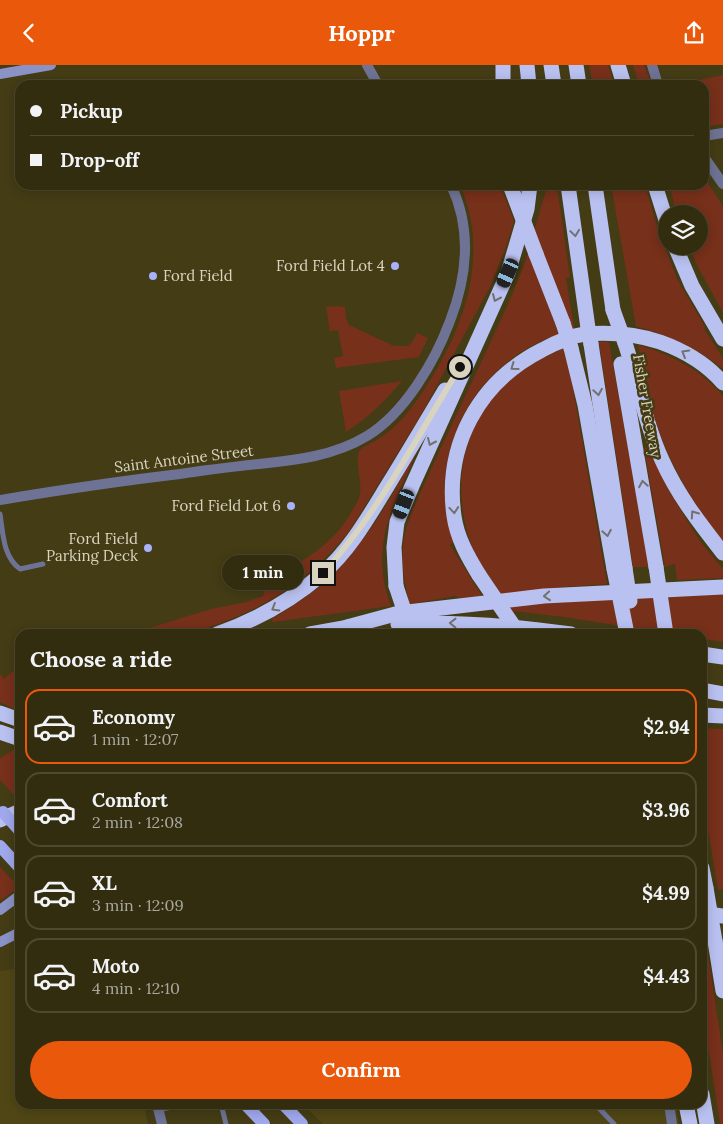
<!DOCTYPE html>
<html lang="en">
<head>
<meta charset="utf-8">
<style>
	body { margin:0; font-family:Lora,serif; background:#3e391e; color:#f1f3f6; height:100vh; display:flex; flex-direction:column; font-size:19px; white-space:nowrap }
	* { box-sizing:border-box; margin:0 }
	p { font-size:16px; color:#a9a89f }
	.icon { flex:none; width:28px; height:28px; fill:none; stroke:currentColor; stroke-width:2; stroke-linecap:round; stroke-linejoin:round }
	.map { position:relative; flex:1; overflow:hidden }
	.details { position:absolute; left:15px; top:564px; width:692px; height:480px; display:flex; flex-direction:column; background:#332d10; border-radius:15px; box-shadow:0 2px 12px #0003,0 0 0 1px #4e4930 }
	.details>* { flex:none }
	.guide { position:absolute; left:15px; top:15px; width:694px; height:110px; border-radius:15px; box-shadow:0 2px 12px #0003,0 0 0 1px #4e4930; display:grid; align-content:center; height:110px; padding:0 15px; background:#332d10 }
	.buttons { position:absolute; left:658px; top:140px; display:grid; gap:10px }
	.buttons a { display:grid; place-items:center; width:50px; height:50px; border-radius:50%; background:#332d10; box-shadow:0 2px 12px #0003,0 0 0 1px #4e4930; font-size:25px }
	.end { position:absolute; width:22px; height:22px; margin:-11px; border:6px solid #d8d4bf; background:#111; box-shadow:0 0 0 2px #111 }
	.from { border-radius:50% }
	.bubble { position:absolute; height:35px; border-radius:18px; background:#332d10; box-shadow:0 2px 12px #0003,0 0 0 1px #4e4930; font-size:16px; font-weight:700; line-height:35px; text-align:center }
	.car { position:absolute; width:15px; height:30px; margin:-15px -8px; border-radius:6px; box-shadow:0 0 4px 1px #0007; background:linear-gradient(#222 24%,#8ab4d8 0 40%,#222 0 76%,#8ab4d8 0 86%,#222 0) }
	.guide b { display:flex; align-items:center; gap:18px; height:48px; font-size:19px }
	.guide b+b { border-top:1px solid #4e4930 }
	.guide i { width:12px; height:12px; background:#f1f3f6 }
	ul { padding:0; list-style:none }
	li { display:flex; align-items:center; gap:15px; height:75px; margin:0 10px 8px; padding:0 5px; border:2px solid #4e4930; border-radius:15px }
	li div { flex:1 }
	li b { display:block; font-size:19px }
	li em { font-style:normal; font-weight:700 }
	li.selected { border-color:#ea580c }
	li>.icon { width:45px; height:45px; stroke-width:1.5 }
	h2 { padding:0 15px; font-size:22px; line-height:60px }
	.button { display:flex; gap:10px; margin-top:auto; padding:10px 15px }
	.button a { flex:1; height:58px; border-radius:30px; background:#ea580c; color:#fff; font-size:20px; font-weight:700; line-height:58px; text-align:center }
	header { display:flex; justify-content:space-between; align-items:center; height:65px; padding:0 15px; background:#ea580c; color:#fff; font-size:22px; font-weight:700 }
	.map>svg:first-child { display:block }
	.built { fill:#504615 }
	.green { fill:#77301a }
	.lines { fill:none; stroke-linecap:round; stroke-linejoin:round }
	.lane { stroke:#6e7395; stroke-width:5 }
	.street { stroke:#6e7395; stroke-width:10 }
	.secondary { stroke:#8a92c6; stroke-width:10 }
	.primary { stroke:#9fa8ec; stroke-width:12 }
	.highway { stroke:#b9c1f1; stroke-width:15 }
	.primary-bridge { stroke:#9fa8ec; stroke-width:12 }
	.highway-bridge { stroke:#b9c1f1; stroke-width:15 }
	.oneway { stroke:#73716d }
	.route { stroke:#d8d4bf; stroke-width:6 }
	.poi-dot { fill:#a7b1fc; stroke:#443c15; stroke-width:2 }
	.labels { text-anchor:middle; stroke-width:5; stroke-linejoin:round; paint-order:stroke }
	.poi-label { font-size:15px; fill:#d8d4bf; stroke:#443c15; text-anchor:end }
	.street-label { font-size:15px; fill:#d8d4bf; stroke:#443c15 }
</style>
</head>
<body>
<header><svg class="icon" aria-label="back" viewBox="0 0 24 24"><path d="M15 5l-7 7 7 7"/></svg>Hoppr<svg class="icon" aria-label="share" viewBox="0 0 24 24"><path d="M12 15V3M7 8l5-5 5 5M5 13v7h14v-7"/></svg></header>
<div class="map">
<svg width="723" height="1059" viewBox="0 0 723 1059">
	<rect width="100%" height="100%" fill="#443c15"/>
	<g class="built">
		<path d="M20,903V1039H144L148,1059H0V906Z"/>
		<path d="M303,1039H676L679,1059H323Z"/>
	</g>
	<g class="green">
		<path d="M589,0H608L614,20H593Z"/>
		<path d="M633,0H644L652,20H639Z"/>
		<path d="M723,10V59L704,62V20H674Z"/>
		<path d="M704,112L723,141V248L697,200L689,181H699V149H677L669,120H704Z"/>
		<path d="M460,120H500L514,156L506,182L490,222L422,348L350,465C316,509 272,539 221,558C211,561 201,566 192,568C177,572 147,569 130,569L211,544L246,537L263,531L266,519L269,514C301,498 334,479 352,446C355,441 359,435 360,429C362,414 355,400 359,386C364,380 371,379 378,374C387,369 396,360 404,352C417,337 428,319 438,302C470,246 487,181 460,120Z"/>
		<path d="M611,120H645L658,165L677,214L705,262L704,264L723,293V304C694,281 671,272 636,261Z"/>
		<path d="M557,121L570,212L566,213L577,281L534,166L547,122Z"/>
		<path d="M528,188L559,269C488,293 441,359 445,435C446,449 450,463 454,476L450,480L482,531L460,533L455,531L410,539C405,520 401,502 403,482C405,454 422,426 433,400C452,359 472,317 491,276C504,247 518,219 528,188Z"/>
		<path d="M337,241L345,242L346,254L349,260L394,281H408L413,276L417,268L428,273L419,292L336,303L334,293L343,291L338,265L330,266L326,242Z"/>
		<path d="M599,277H609L649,502H633Z"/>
		<path d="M638,280C672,290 700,304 723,331V478C687,432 660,381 645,324L648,323Z"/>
		<path d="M563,284L570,306L607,519L562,522L502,530C495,522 486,513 481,503C444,429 458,344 532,299C542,293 552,288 563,284Z"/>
		<path d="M402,316C385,336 368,353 346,367L339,326Z"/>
		<path d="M648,382L666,421L699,475L723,504V513L677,515L675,499L665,502L644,383Z"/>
		<path d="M413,393L414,394C390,445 370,484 391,541L273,557L272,554C291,542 310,530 326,516C364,482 388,437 413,393Z"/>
		<path d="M723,527V577L703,574L702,569H673L564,552L513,546L508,541Z"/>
		<path d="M20,600V641L14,644L0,637V609L4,614Z"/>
		<path d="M702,663L723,664V828L722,824L718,825L703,734Z"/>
		<path d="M17,683L20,684V725L13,729L0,715V693Z"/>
		<path d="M0,802L19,822L0,836Z"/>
		<path d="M703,857L723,989V1059H720L703,948Z"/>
	</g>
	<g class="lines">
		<g class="lane">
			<path d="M0,449C3,468 3,492 20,504L43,499"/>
			<path d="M221,1039L226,1059"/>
			<path d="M595,1039L614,1059"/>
		</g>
		<g class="street">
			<path d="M367,0L378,20"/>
			<path d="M652,0L658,20"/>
			<path d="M704,71L723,68"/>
			<path d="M704,92L723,119"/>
			<path d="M0,435C60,425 120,416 180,409C206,405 232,402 259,399C297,395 334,391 367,371C405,348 435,296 450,256C467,212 472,164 451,120"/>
			<path d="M157,1039L162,1059"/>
			<path d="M669,1039L672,1059"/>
			<path d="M158,1042L175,1039"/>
		</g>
		<g class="secondary">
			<path d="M0,9L51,0"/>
			<path d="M0,845L20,830"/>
			<path d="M0,877L20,867"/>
		</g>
		<g class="primary">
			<path d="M0,781L20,803"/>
			<path d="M245,1039L264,1059"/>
			<path d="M283,1039L302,1059"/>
		</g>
		<g class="highway">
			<path d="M503,0V20"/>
			<path d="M527,0L529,20"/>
			<path d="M551,0L554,20"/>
			<path d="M576,0L579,20"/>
			<path d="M618,0L624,20"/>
			<path d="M568,120L588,263"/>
			<path d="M595,120L613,245"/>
			<path d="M655,120L666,155"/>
			<path d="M675,181L692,221L723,274"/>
			<path d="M536,189L563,258"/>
			<path d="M625,278C638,317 645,358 662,395C677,429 700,459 723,488"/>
			<path d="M591,279L625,503"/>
			<path d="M571,283L585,340L614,504"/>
			<path d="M621,299L656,502"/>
			<path d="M479,510C468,492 457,473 454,451C444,380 479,317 542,285C555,278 570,271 585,269C610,267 636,269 660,277C685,286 706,298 723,318"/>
			<path d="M396,521L394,482L397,457L412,421L508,208L527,144L530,120"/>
			<path d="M398,559C456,556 514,561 571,569"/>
			<path d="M347,562L399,548L544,531L723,522"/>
			<path d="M217,569C256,555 291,536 322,509C350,485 369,451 388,420C407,389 426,357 445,325"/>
			<path d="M310,569L355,561"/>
			<path d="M702,589L723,592"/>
			<path d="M702,625L723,629"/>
			<path d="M0,648L20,655"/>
			<path d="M702,650L723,651"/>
			<path d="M0,755L20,746"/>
			<path d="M702,803L706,823"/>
			<path d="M702,848L723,851"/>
			<path d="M715,876L723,926"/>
			<path d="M702,1029L707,1059"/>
			<path d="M686,1039L690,1059"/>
		</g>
		<path class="primary-bridge" d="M3,747L20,766"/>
		<g class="highway-bridge">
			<path d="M510,120L536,189"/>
			<path d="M613,245L625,278"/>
			<path d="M563,258L571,283"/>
			<path d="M588,263L591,279"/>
			<path d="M656,502L666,569"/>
			<path d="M625,503L630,536"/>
			<path d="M614,504L627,569"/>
			<path d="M479,510L519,569"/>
			<path d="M396,521L408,557L414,569"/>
			<path d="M0,667L20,674"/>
			<path d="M706,823L715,876"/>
		</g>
	</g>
	<defs><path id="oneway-chevron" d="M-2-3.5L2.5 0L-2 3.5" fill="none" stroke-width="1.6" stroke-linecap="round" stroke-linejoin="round" transform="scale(1.25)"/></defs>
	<g class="oneway">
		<use href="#oneway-chevron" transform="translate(575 168) rotate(82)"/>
		<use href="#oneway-chevron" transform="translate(496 233) rotate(114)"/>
		<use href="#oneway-chevron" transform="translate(685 288) rotate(-150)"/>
		<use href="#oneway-chevron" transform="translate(514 302) rotate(144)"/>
		<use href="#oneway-chevron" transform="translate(598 327) rotate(81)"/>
		<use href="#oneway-chevron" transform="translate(431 377) rotate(114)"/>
		<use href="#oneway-chevron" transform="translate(643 419) rotate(-99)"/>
		<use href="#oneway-chevron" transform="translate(454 445) rotate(85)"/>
		<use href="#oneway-chevron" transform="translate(694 449) rotate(-125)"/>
		<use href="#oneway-chevron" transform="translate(607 468) rotate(80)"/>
		<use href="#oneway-chevron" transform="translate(547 531) rotate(175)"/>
		<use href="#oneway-chevron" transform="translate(275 543) rotate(149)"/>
		<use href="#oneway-chevron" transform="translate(453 558) rotate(-179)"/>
	</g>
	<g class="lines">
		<path class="route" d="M323,508C379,447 417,372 460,302"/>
	</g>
	<g class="poi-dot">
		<circle cx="395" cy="201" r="5"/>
		<circle cx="153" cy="211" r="5"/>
		<circle cx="291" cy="441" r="5"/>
		<circle cx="148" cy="483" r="5"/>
	</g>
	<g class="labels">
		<g class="poi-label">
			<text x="385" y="206">Ford Field Lot 4</text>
			<text x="163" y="216" text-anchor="start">Ford Field</text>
			<text x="281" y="446">Ford Field Lot 6</text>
			<text x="138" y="479">Ford Field<tspan x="138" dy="17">Parking Deck</tspan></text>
		</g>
		<g class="street-label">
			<text transform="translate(647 341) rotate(80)" y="5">Fisher Freeway</text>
			<text transform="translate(184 394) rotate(-7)" y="5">Saint Antoine Street</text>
		</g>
	</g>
</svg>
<div class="buttons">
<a><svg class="icon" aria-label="layers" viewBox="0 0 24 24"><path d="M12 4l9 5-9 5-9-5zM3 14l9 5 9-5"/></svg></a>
</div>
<i class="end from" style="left:460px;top:302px"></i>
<i class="end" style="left:323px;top:508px"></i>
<div class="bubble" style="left:222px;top:490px;width:82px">1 min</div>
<i class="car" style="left:508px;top:208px;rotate:204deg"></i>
<i class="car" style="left:404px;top:439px;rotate:201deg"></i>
<div class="guide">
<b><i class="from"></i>Pickup</b>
<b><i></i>Drop-off</b>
</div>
<section class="details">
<h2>Choose a ride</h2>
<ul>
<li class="selected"><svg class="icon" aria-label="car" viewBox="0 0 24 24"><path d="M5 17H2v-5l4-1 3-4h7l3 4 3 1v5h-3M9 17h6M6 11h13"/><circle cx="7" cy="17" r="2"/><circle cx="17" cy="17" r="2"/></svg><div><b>Economy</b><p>1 min · 12:07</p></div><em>$2.94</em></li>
<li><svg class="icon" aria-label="car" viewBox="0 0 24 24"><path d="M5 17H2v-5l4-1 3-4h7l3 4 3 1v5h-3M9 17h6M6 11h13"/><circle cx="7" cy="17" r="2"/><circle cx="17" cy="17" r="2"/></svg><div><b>Comfort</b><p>2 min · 12:08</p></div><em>$3.96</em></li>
<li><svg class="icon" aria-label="car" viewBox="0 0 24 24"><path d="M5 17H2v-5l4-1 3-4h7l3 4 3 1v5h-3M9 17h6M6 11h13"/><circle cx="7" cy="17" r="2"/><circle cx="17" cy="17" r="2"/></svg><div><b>XL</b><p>3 min · 12:09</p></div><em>$4.99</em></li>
<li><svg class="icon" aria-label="car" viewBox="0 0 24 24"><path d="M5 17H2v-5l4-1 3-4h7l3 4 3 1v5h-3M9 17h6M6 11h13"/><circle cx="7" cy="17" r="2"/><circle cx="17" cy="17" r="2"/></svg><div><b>Moto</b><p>4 min · 12:10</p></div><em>$4.43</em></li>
</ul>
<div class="button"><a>Confirm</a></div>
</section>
</div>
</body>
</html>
